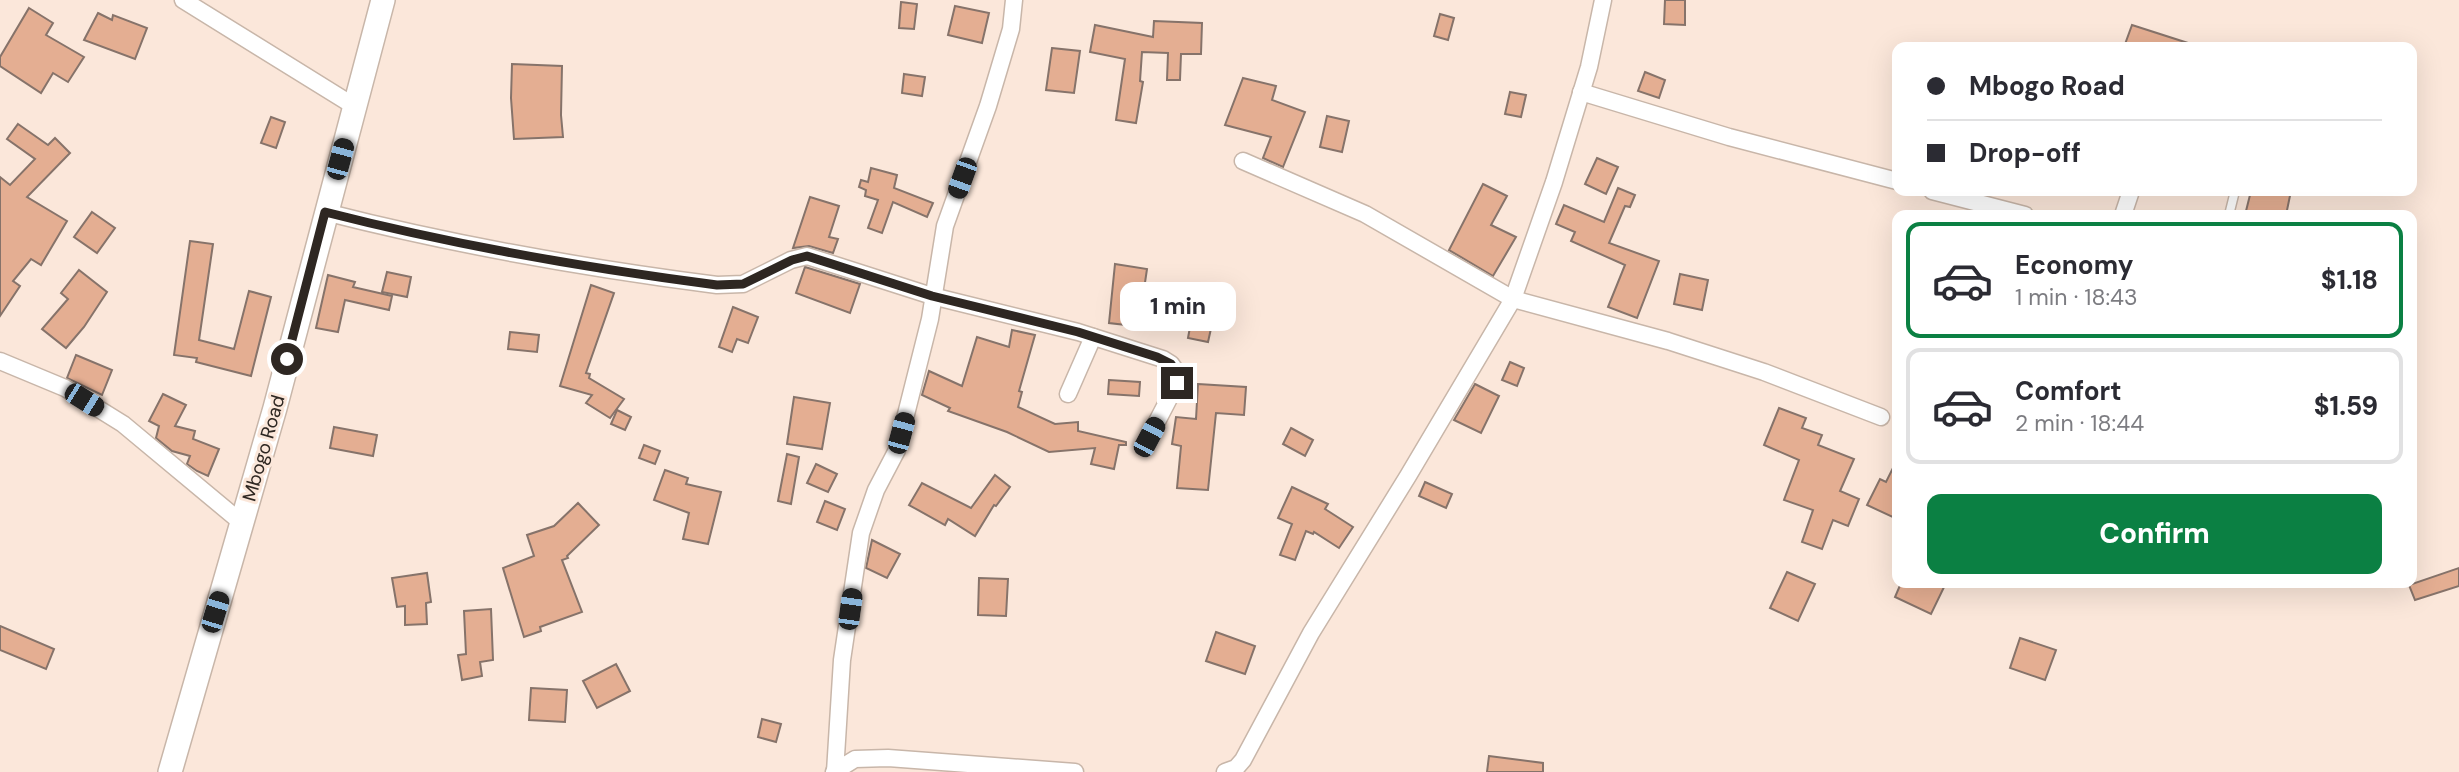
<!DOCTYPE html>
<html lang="en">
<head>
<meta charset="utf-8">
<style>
	body { margin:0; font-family:"DM Sans",sans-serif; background:#f2f2f3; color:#2b2b33; height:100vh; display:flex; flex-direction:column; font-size:26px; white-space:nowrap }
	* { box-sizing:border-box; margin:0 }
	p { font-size:23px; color:#7c7c81 }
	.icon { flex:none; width:38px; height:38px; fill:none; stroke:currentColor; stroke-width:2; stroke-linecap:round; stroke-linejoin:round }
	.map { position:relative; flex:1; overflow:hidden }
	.details { position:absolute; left:1892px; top:210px; width:525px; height:378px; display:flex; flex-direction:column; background:#fff; border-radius:14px; box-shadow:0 7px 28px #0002 }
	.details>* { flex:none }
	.guide { position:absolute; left:1892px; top:42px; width:525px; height:154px; border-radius:14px; box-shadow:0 7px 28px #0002; display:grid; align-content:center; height:154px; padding:0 35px; background:#fff }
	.end { position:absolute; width:32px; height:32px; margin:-16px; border:9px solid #2e2722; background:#fff; box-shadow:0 0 0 4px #fff }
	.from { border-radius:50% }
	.bubble { position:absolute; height:49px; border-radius:14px; background:#fff; box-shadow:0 7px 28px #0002; font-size:23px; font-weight:800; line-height:49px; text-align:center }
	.car { position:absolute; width:21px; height:42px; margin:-21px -10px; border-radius:9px; box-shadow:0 0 5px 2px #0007; background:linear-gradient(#222 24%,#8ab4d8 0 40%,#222 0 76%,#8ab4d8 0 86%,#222 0) }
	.guide b { display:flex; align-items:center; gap:24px; height:66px; font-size:26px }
	.guide b+b { border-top:2px solid #e1e1e2 }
	.guide i { width:18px; height:18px; background:#2b2b33 }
	ul { padding:12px 0 0; list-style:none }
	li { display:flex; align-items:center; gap:21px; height:116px; margin:0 14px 10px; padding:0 21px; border:4px solid #e1e1e2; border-radius:14px }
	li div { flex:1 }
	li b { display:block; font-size:26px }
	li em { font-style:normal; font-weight:800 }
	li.active { border-color:#0b8043 }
	li>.icon { width:63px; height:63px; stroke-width:1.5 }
	.button { display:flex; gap:14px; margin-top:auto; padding:14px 35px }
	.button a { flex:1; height:80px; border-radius:14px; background:#0b8043; color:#fff; font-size:28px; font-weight:800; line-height:80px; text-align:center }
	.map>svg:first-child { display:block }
	.building { fill:#e4ae92; stroke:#86736a; stroke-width:2 }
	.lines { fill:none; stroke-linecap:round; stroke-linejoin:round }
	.lane-casing { stroke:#c8b6a9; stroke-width:11 }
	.street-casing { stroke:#c8b6a9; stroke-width:19 }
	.secondary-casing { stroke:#c8b6a9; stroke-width:26 }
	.lane { stroke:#fff; stroke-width:8 }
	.street { stroke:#fff; stroke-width:16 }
	.secondary { stroke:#fff; stroke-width:23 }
	.route { stroke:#2e2722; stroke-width:9 }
	.labels { text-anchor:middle; stroke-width:6; stroke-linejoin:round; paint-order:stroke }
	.street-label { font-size:19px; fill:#2e2722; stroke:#fbe7da }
</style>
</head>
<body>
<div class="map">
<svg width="2459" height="772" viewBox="0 0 2459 772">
	<rect width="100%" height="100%" fill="#fbe7da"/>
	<g class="building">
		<path d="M1665,0H1685V25L1664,24Z"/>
		<path d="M901,2L917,4L914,29L899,28Z"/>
		<path d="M955,6L989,13L982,43L948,35Z"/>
		<path d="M29,8L53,23L46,35L84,57L68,82L53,73L41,93L0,66V57Z"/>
		<path d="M98,13L112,20L113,15L147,28L135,59L84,40Z"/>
		<path d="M1440,14L1454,18L1448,40L1434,36Z"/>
		<path d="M1154,21L1202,23L1201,54H1181L1180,80H1167L1168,53L1142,52L1140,81L1143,82L1136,123L1116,120L1125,59L1090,52L1095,25L1153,37Z"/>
		<path d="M2132,25L2191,44L2190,47H2124Z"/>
		<path d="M1052,48L1080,51L1074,93L1046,90Z"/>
		<path d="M512,64L562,66L561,115L563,137L514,139L511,98Z"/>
		<path d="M1645,72L1665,80L1659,98L1638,91Z"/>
		<path d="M904,74L925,77L922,96L902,93Z"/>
		<path d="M1243,78L1276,86L1272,100L1305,112L1283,167L1263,158L1271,137L1225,125Z"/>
		<path d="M1510,92L1526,95L1521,117L1505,114Z"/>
		<path d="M1327,116L1349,121L1342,152L1320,147Z"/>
		<path d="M271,117L285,122L276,148L261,143Z"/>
		<path d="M18,124L48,145L55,138L70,153L27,197L67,221L41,265L31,259L13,281L20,286L0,316V177L10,185L35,159L7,139Z"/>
		<path d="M1597,158L1618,167L1606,194L1585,184Z"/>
		<path d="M871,168L897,175L894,188L933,203L927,217L893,202L882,233L868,228L878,200L865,196L866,190L859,187L861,180L868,182Z"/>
		<path d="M1483,184L1507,196L1491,225L1516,237L1493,276L1449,250Z"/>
		<path d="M1618,188L1635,195L1630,207L1625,206L1609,243L1659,261L1637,318L1608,307L1625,265L1571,241L1575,232L1556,224L1564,205L1604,222Z"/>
		<path d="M2251,191H2291L2286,215H2245Z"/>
		<path d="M810,197L839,206L829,237L838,239L833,253L809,246L793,248Z"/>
		<path d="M92,212L115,228L97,253L74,237Z"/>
		<path d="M190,241L213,244L199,340L234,349L249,291L271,297L251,376L196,362L197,358L174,355Z"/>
		<path d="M1115,264L1147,269L1143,296L1146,297L1143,327L1109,323Z"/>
		<path d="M805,267L860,284L850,313L796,293Z"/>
		<path d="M79,270L107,292L84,327L66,348L42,329L68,299L61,293Z"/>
		<path d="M387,272L411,277L407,297L382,292Z"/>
		<path d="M1680,274L1708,280L1702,310L1674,304Z"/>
		<path d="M328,275L355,282L353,287L392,296L389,310L345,300L338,332L316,328Z"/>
		<path d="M591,285L614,293L586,373L590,374L589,378L624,399L610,418L586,403L592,395L560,386Z"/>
		<path d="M733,307L758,317L748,343L737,339L732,352L719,347Z"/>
		<path d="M1193,311L1214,315L1208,342L1188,338Z"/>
		<path d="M1012,330L1035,335L1019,391L1022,392L1018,407L1055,424L1078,422V431L1126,442V445H1119L1114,469L1091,464L1095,448L1049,452L1007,432L948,411L950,408L922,395L929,371L962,386L977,337L1009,347Z"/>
		<path d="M510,332L539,335L537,352L508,349Z"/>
		<path d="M76,355L112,370L102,395L67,378Z"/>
		<path d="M1510,362L1524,368L1517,386L1502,380Z"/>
		<path d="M1109,380L1140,382L1139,396L1108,394Z"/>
		<path d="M1198,384L1246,387L1244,415L1216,413L1208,490L1177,488L1181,446L1172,444L1176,417L1196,419Z"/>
		<path d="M1475,384L1499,396L1481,433L1454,420Z"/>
		<path d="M163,394L186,405L175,426L195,431L193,439L219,449L208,476L197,471L187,464L190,456L172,451L156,438L159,426L149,421Z"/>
		<path d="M794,397L830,403L822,449L787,444Z"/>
		<path d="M1779,408L1806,418L1802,428L1822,435L1818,445L1854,459L1840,491L1859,499L1848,526L1833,520L1822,549L1802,542L1813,510L1784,500L1799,460L1764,445Z"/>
		<path d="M617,410L631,417L625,430L611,424Z"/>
		<path d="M334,427L377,435L373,456L330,448Z"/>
		<path d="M1291,428L1313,440L1305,456L1283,444Z"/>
		<path d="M644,445L660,451L655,464L639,458Z"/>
		<path d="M787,454L799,457L791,504L778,501Z"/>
		<path d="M1897,460V519L1867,505L1880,479L1886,482Z"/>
		<path d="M816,464L837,474L828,492L807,483Z"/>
		<path d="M665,470L688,478L686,484L721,492L708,544L683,539L689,513L654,500Z"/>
		<path d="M995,475L1010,487L996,506L994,505L975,536L948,519L945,525L909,505L922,483L971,508Z"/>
		<path d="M1425,482L1452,494L1446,508L1419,496Z"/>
		<path d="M1292,487L1328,504L1325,509L1353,527L1339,548L1314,532L1313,534L1306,531L1295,560L1280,555L1292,524L1278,518Z"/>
		<path d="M825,501L845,509L837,530L817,522Z"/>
		<path d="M578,503L599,525L567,556L568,558L562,560L582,612L540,627L541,631L524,637L503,568L534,556L527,535L554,526Z"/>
		<path d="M872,540L900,554L887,578L866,568Z"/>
		<path d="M2459,568V586L2415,600L2409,585Z"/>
		<path d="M1787,572L1815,584L1798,621L1770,608Z"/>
		<path d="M427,573L431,602L426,603L427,624L405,625V606L397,607L392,578Z"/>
		<path d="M979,578L1008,579L1006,616L978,615Z"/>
		<path d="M1901,583H1946L1931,614L1895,597Z"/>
		<path d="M491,609L493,660L480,662L482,676L462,680L458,655L466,654L464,611Z"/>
		<path d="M0,626L54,649L46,669L0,650Z"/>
		<path d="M1216,632L1255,646L1245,674L1206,661Z"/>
		<path d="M2020,638L2056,650L2045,680L2010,668Z"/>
		<path d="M616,664L630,691L597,708L583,681Z"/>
		<path d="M531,688L567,690L565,722L529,720Z"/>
		<path d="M762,719L781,724L776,742L758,737Z"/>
		<path d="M1489,756L1543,763V772H1487Z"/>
	</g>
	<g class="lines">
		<defs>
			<path id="lane" d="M2229,215L2235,191"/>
			<g id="street">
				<path d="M183,0L354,106"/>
				<path d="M1581,92L1729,137L1897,181"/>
				<path d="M1243,161L1365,214L1513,299L1668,341L1764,372L1881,417"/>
				<path d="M1932,191L2025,215"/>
				<path d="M325,212C454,245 585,268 717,285L743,284L791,260L807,256L932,296L1078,332L1163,359L1171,364L1178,374L1177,383L1149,437"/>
				<path d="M2123,215L2131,191"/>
				<path d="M0,361L65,388L123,424L242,523"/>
				<path d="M1068,394L1093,337"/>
				<path d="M834,772L855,759L888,758L1075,772"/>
				<path d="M835,772L842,660L861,533L876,490L897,450L930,319L945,226L988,106L1011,29L1014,0"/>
				<path d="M1225,772L1236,768L1243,760L1311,633L1408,476L1513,299L1554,182L1589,67L1603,0"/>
			</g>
			<path id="secondary" d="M170,772L275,408L383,0"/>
		</defs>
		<use href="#lane" class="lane-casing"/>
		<use href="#street" class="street-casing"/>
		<use href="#secondary" class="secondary-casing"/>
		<use href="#lane" class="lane"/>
		<use href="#street" class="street"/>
		<use href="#secondary" class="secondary"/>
	</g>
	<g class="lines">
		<path class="route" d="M287,359L325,212C454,245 585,268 717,285L743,284L792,260L807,256L932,296L1078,332L1157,357L1171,364L1178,374L1177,383"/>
	</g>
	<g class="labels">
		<g class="street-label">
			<text transform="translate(263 448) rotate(-74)" y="7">Mbogo Road</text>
		</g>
	</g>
</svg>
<i class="end from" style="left:287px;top:359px"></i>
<i class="end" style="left:1177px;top:383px"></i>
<div class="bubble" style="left:1120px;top:282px;width:116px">1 min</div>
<i class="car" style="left:340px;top:159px;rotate:15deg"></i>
<i class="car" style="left:962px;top:178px;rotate:200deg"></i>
<i class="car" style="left:84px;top:400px;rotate:122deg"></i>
<i class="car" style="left:901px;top:433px;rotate:15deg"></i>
<i class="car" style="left:1149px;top:437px;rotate:28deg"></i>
<i class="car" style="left:850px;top:609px;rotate:8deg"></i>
<i class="car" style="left:215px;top:612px;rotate:17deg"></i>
<div class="guide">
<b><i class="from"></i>Mbogo Road</b>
<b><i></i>Drop-off</b>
</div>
<section class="details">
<ul>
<li class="active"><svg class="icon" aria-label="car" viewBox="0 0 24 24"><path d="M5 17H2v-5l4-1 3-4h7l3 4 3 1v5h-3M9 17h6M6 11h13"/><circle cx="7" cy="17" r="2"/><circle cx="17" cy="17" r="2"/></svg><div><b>Economy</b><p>1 min · 18:43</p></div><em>$1.18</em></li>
<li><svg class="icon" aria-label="car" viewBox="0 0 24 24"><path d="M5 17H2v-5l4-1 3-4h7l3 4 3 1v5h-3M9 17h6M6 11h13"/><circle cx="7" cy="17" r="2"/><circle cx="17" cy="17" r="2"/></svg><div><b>Comfort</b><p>2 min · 18:44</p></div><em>$1.59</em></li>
</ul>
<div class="button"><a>Confirm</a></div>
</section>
</div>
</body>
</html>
